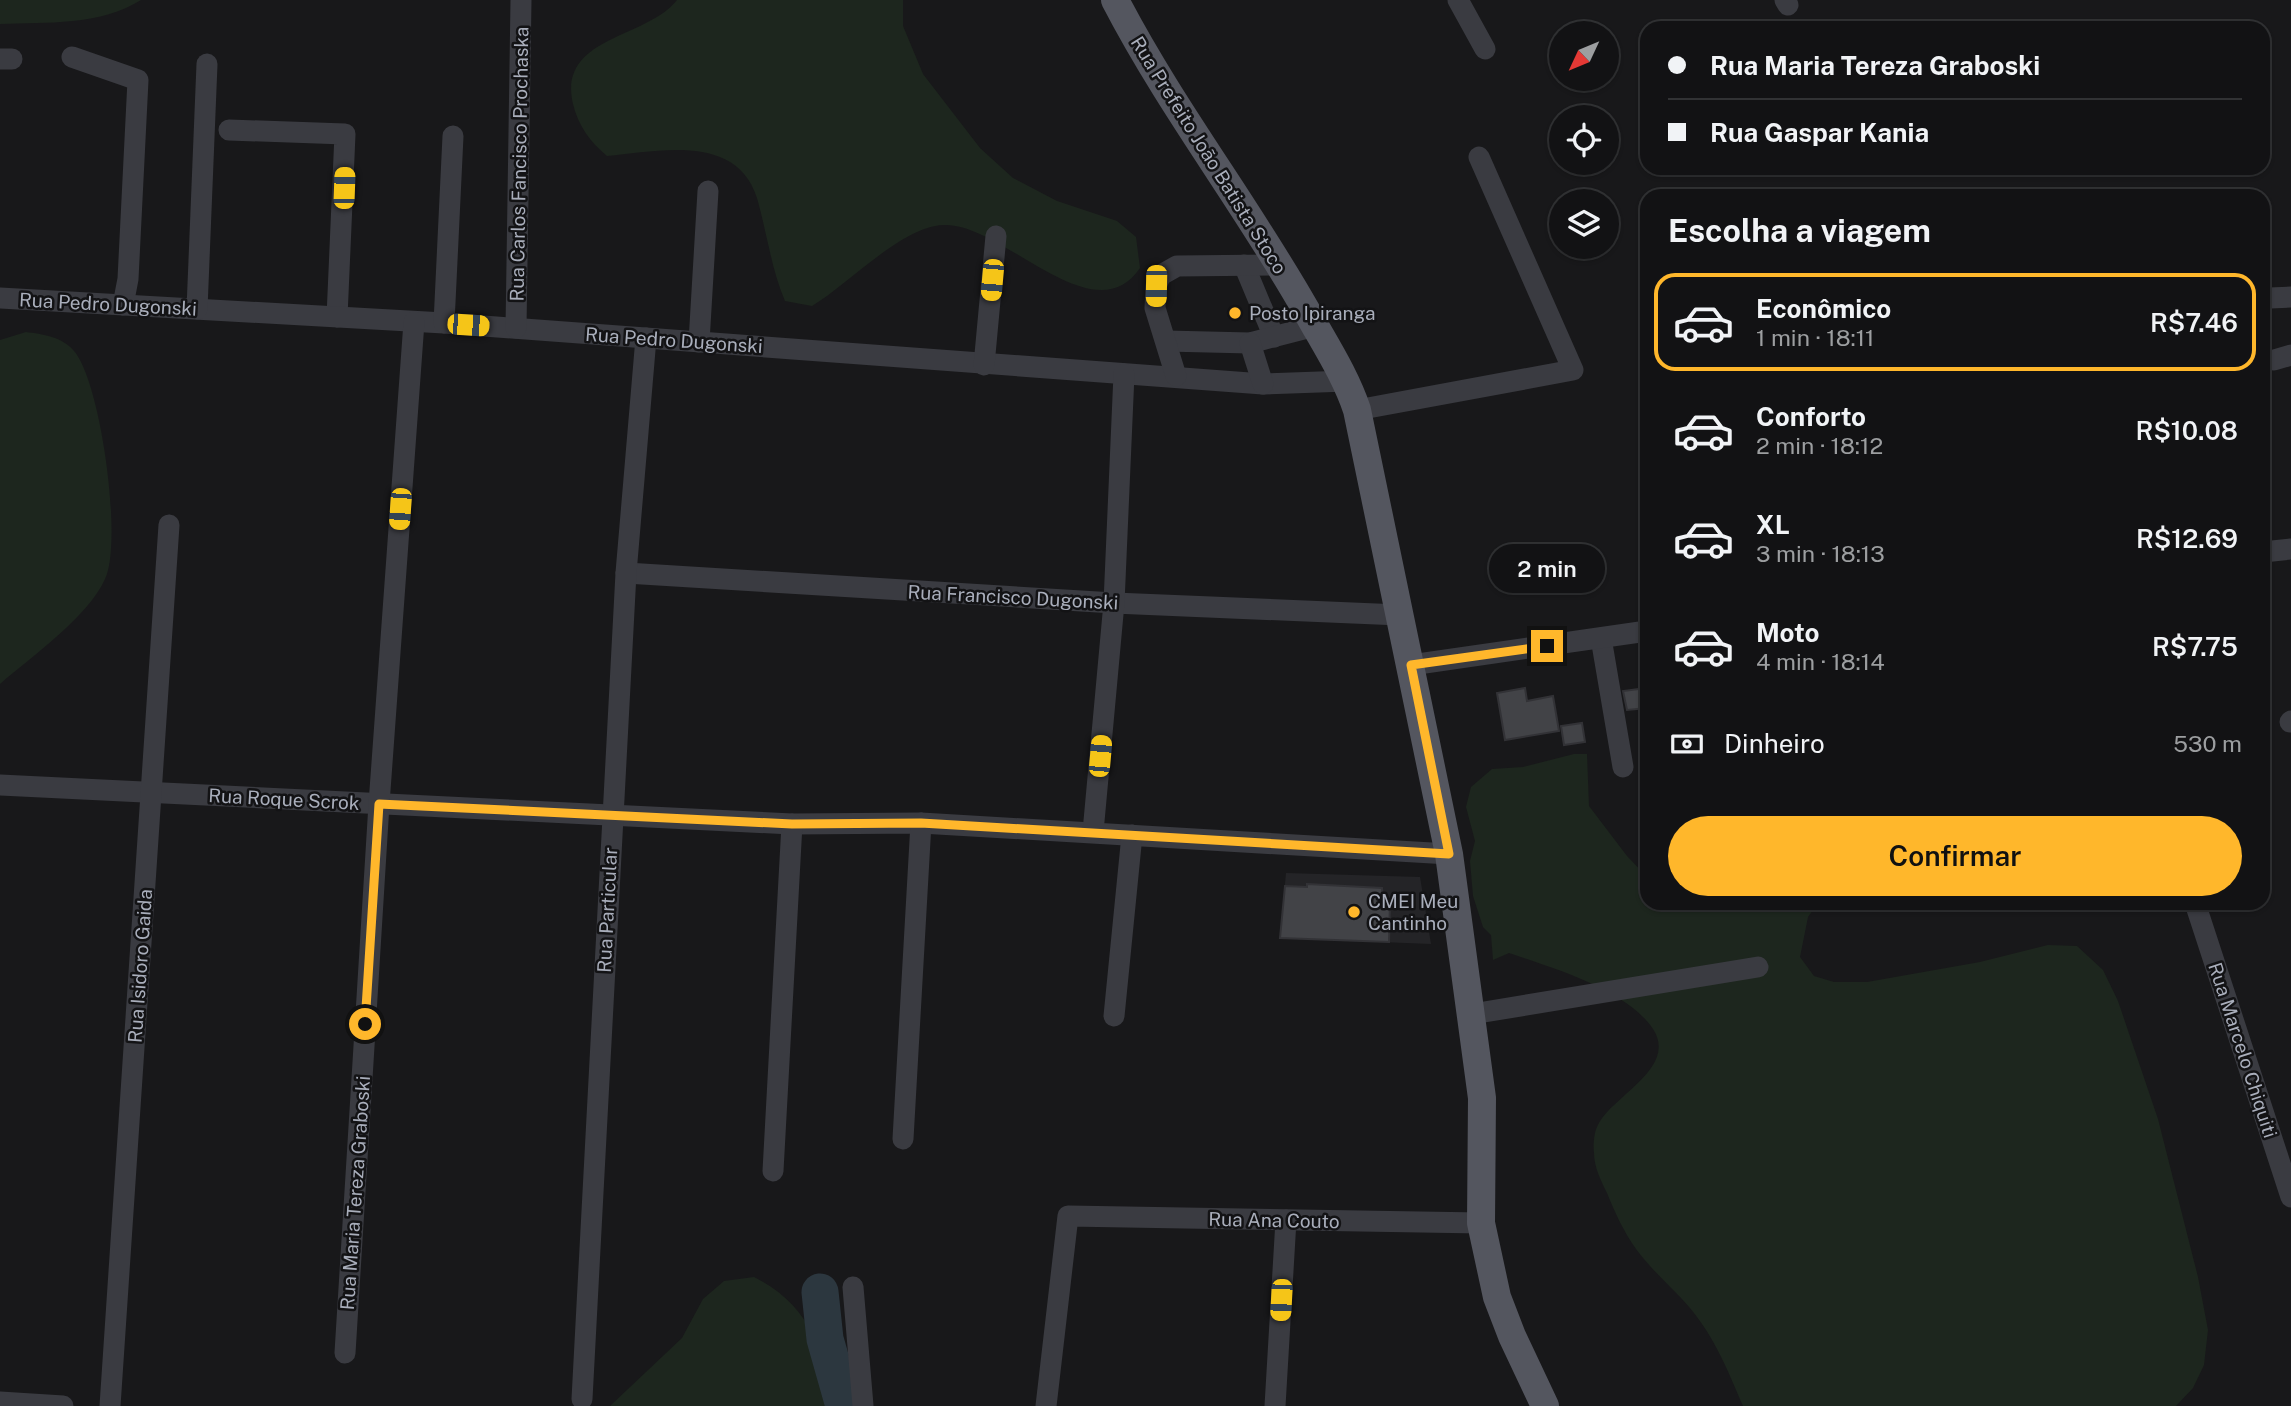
<!DOCTYPE html>
<html lang="pt">
<head>
<meta charset="utf-8">
<style>
	body { margin:0; font-family:"Public Sans",sans-serif; background:#1f2022; color:#f1f3f6; height:100vh; display:flex; flex-direction:column; font-size:26px; white-space:nowrap }
	* { box-sizing:border-box; margin:0 }
	p { font-size:23px; color:#9c9ea0 }
	.icon { flex:none; width:38px; height:38px; fill:none; stroke:currentColor; stroke-width:2; stroke-linecap:round; stroke-linejoin:round }
	.map { position:relative; flex:1; overflow:hidden }
	.drawer { position:absolute; left:1640px; top:189px; width:630px; height:721px; display:flex; flex-direction:column; background:#121214; border-radius:21px; box-shadow:0 2px 5px #0004,0 0 0 2px #313234 }
	.drawer>* { flex:none }
	.guide { position:absolute; left:1640px; top:21px; width:630px; height:154px; border-radius:21px; box-shadow:0 2px 5px #0004,0 0 0 2px #313234; display:grid; align-content:center; height:154px; padding:0 28px; background:#121214 }
	.needle { width:46px; rotate:226deg }
	.controls { position:absolute; left:1549px; top:21px; display:grid; gap:14px }
	.controls a { display:grid; place-items:center; width:70px; height:70px; border-radius:50%; background:#121214; box-shadow:0 2px 5px #0004,0 0 0 2px #313234; font-size:35px }
	.end { position:absolute; width:32px; height:32px; margin:-16px; border:9px solid #ffb72b; background:#111; box-shadow:0 0 0 4px #111 }
	.from { border-radius:50% }
	.bubble { position:absolute; height:49px; border-radius:24px; background:#121214; box-shadow:0 2px 5px #0004,0 0 0 2px #313234; font-size:23px; font-weight:600; line-height:49px; text-align:center }
	.car { position:absolute; width:21px; height:42px; margin:-21px -10px; border-radius:9px; box-shadow:0 0 5px 2px #0007; background:linear-gradient(#f5c518 24%,#345 0 40%,#f5c518 0 76%,#345 0 86%,#f5c518 0) }
	.guide b { display:flex; align-items:center; gap:24px; height:66px; font-size:26px }
	.guide b+b { border-top:2px solid #313234 }
	.guide i { width:18px; height:18px; background:#f1f3f6 }
	ul { padding:0; list-style:none }
	li { display:flex; align-items:center; gap:21px; height:98px; margin:0 14px 10px; padding:0 14px; border:4px solid transparent; border-radius:21px }
	li div { flex:1 }
	li b { display:block; font-size:26px }
	li em { font-style:normal; font-weight:600 }
	li.on { border-color:#ffb72b }
	li>.icon { width:63px; height:63px; stroke-width:1.5 }
	h2 { padding:0 28px; font-size:32px; line-height:84px }
	.pay { display:flex; align-items:center; gap:18px; height:77px; padding:0 28px; font-size:26px }
	.pay p { margin-inline-start:auto }
	.primary-button { display:flex; gap:14px; margin-top:auto; padding:14px 28px }
	.primary-button a { flex:1; height:80px; border-radius:42px; background:#ffb72b; color:#111; font-size:28px; font-weight:600; line-height:80px; text-align:center }
	.map>svg:first-child { display:block }
	.built { fill:#242427 }
	.green { fill:#1d261e }
	.lines { fill:none; stroke-linecap:round; stroke-linejoin:round }
	.river { stroke:#2c373f; stroke-width:37 }
	.building { fill:#424347; stroke:#323236; stroke-width:2 }
	.minor { stroke:#3a3b41; stroke-width:21 }
	.major { stroke:#54565f; stroke-width:28 }
	.route { stroke:#ffb72b; stroke-width:9 }
	.poi-dot { fill:#ffb72b; stroke:#131315; stroke-width:2.5 }
	.labels { text-anchor:middle; stroke-width:5; stroke-linejoin:round; paint-order:stroke }
	.street-label { font-size:19px; fill:#a9aebb; stroke:#131315 }
	.poi-label { font-size:19px; fill:#a9aebb; stroke:#131315; text-anchor:start }
</style>
</head>
<body>
<div class="map">
<svg width="2291" height="1406" viewBox="0 0 2291 1406">
	<rect width="100%" height="100%" fill="#18181a"/>
	<path class="built" d="M1286,873L1420,877L1431,944L1280,938Z"/>
	<g class="green">
		<path d="M0,0H141C99,26 48,22 0,24Z"/>
		<path d="M677,0H903V26L923,74L980,148L1013,178L1057,201L1117,221L1136,237L1140,268C1093,337 1001,221 943,225C901,227 849,284 812,306L785,301C771,268 767,233 757,198C737,133 658,151 607,156C590,142 578,125 573,104C557,36 647,39 677,0Z"/>
		<path d="M26,332C42,334 63,337 74,351C101,382 123,542 105,579C88,617 32,656 0,684V340Z"/>
		<path d="M1574,754H1587L1589,806L1627,856L1647,877V903H1818L1808,917L1800,957L1814,976L1834,982H1867L1980,962L2048,945L2077,946L2103,970L2118,1001L2158,1119L2198,1277L2208,1330L2204,1365L2193,1388L2176,1406H1743C1728,1371 1715,1338 1690,1308C1673,1288 1652,1271 1636,1249C1624,1232 1615,1213 1607,1193C1601,1181 1594,1167 1594,1153C1593,1146 1594,1133 1597,1127C1609,1097 1679,1069 1653,1029C1626,989 1552,968 1509,953L1493,960L1491,935L1483,927L1473,896L1470,861L1475,841L1466,807L1471,787L1492,769L1523,767Z"/>
		<path d="M754,1277C811,1306 820,1348 838,1406H610L682,1338L703,1299L724,1281Z"/>
	</g>
	<g class="lines">
		<path class="river" d="M820,1292L825,1339L844,1406"/>
	</g>
	<g class="building">
		<path d="M1525,688L1527,701L1553,696L1559,731L1505,740L1497,693Z"/>
		<path d="M1647,688V708L1627,710L1623,691Z"/>
		<path d="M1582,723L1585,742L1564,745L1561,726Z"/>
		<path d="M1307,884L1382,888L1383,900L1390,901L1389,942L1280,938L1285,886L1307,887Z"/>
	</g>
	<g class="lines">
		<g class="minor">
			<path d="M1458,0L1485,49"/>
			<path d="M1785,0L1788,5"/>
			<path d="M72,57L138,80L128,279L123,305"/>
			<path d="M0,59H12"/>
			<path d="M229,130L345,134L337,317"/>
			<path d="M1244,265L1274,337"/>
			<path d="M0,298L444,323L1263,384L1347,381"/>
			<path d="M2270,298L2291,297"/>
			<path d="M197,309L207,64"/>
			<path d="M444,323L453,136"/>
			<path d="M516,328L521,0"/>
			<path d="M1166,341L1250,343L1315,326"/>
			<path d="M699,342L708,191"/>
			<path d="M1250,343L1263,384"/>
			<path d="M2274,360L2291,355"/>
			<path d="M984,365L996,236"/>
			<path d="M1176,376L1155,308L1156,286L1161,275L1177,266L1280,265"/>
			<path d="M1357,410L1573,370L1479,157"/>
			<path d="M2263,552L2291,549"/>
			<path d="M626,573L1114,603L1400,615"/>
			<path d="M1601,638L1623,767"/>
			<path d="M1411,665L1647,631"/>
			<path d="M2290,722L2291,721"/>
			<path d="M0,785L792,824L921,823L1449,854"/>
			<path d="M1093,832L1114,603L1124,374"/>
			<path d="M2195,903L2291,1197"/>
			<path d="M1472,1014L1758,967"/>
			<path d="M1114,1016L1132,835"/>
			<path d="M903,1139L921,823"/>
			<path d="M773,1171L792,824"/>
			<path d="M853,1287L863,1406"/>
			<path d="M345,1353L379,804L414,322"/>
			<path d="M582,1399L626,573L646,338"/>
			<path d="M0,1402L63,1406"/>
			<path d="M110,1406L169,525"/>
			<path d="M1046,1406L1068,1216L1481,1223"/>
			<path d="M1275,1406L1286,1220"/>
		</g>
		<path class="major" d="M1115,0C1171,108 1246,204 1306,310C1324,343 1345,374 1357,410L1449,854L1482,1098L1481,1223L1497,1297L1512,1336L1545,1406"/>
	</g>
	<g class="lines">
		<path class="route" d="M365,1024L379,804L792,824L921,823L1449,854L1411,665L1547,646"/>
	</g>
	<g class="poi-dot">
		<circle cx="1235" cy="313" r="7"/>
		<circle cx="1354" cy="912" r="7"/>
	</g>
	<g class="labels">
		<g class="street-label">
			<text transform="translate(1209 155) rotate(58)" y="7">Rua Prefeito João Batista Stoco</text>
			<text transform="translate(519 164) rotate(-89)" y="7">Rua Carlos Fancisco Prochaska</text>
			<text transform="translate(108 304) rotate(3)" y="7">Rua Pedro Dugonski</text>
			<text transform="translate(674 340) rotate(4)" y="7">Rua Pedro Dugonski</text>
			<text transform="translate(1013 597) rotate(3)" y="7">Rua Francisco Dugonski</text>
			<text transform="translate(284 799) rotate(3)" y="7">Rua Roque Scrok</text>
			<text transform="translate(607 910) rotate(-87)" y="7">Rua Particular</text>
			<text transform="translate(140 966) rotate(-86)" y="7">Rua Isidoro Gaida</text>
			<text transform="translate(2243 1050) rotate(72)" y="7">Rua Marcelo Chiquiti</text>
			<text transform="translate(355 1193) rotate(-86)" y="7">Rua Maria Tereza Graboski</text>
			<text transform="translate(1274 1220) rotate(1)" y="7">Rua Ana Couto</text>
		</g>
		<g class="poi-label">
			<text x="1249" y="320">Posto Ipiranga</text>
			<text x="1368" y="908">CMEI Meu<tspan x="1368" dy="22">Cantinho</tspan></text>
		</g>
	</g>
</svg>
<div class="controls">
<a><svg class="needle" viewBox="-14 -14 28 28"><path d="M0-13l5 13h-10z" fill="#e53935"/><path d="M0 13l5-13h-10z" fill="#9c9ea0"/></svg></a>
<a><svg class="icon" aria-label="locate" viewBox="0 0 24 24"><circle cx="12" cy="12" r="6"/><path d="M12 2v4M12 18v4M2 12h4M18 12h4"/></svg></a>
<a><svg class="icon" aria-label="layers" viewBox="0 0 24 24"><path d="M12 4l9 5-9 5-9-5zM3 14l9 5 9-5"/></svg></a>
</div>
<i class="end from" style="left:365px;top:1024px"></i>
<i class="end" style="left:1547px;top:646px"></i>
<div class="bubble" style="left:1489px;top:544px;width:116px">2 min</div>
<i class="car" style="left:344px;top:188px;rotate:2deg"></i>
<i class="car" style="left:992px;top:280px;rotate:185deg"></i>
<i class="car" style="left:1156px;top:286px;rotate:181deg"></i>
<i class="car" style="left:468px;top:325px;rotate:94deg"></i>
<i class="car" style="left:400px;top:509px;rotate:184deg"></i>
<i class="car" style="left:1100px;top:756px;rotate:5deg"></i>
<i class="car" style="left:1281px;top:1300px;rotate:183deg"></i>
<div class="guide">
<b><i class="from"></i>Rua Maria Tereza Graboski</b>
<b><i></i>Rua Gaspar Kania</b>
</div>
<section class="drawer">
<h2>Escolha a viagem</h2>
<ul>
<li class="on"><svg class="icon" aria-label="car" viewBox="0 0 24 24"><path d="M5 17H2v-5l4-1 3-4h7l3 4 3 1v5h-3M9 17h6M6 11h13"/><circle cx="7" cy="17" r="2"/><circle cx="17" cy="17" r="2"/></svg><div><b>Econômico</b><p>1 min · 18:11</p></div><em>R$7.46</em></li>
<li><svg class="icon" aria-label="car" viewBox="0 0 24 24"><path d="M5 17H2v-5l4-1 3-4h7l3 4 3 1v5h-3M9 17h6M6 11h13"/><circle cx="7" cy="17" r="2"/><circle cx="17" cy="17" r="2"/></svg><div><b>Conforto</b><p>2 min · 18:12</p></div><em>R$10.08</em></li>
<li><svg class="icon" aria-label="car" viewBox="0 0 24 24"><path d="M5 17H2v-5l4-1 3-4h7l3 4 3 1v5h-3M9 17h6M6 11h13"/><circle cx="7" cy="17" r="2"/><circle cx="17" cy="17" r="2"/></svg><div><b>XL</b><p>3 min · 18:13</p></div><em>R$12.69</em></li>
<li><svg class="icon" aria-label="car" viewBox="0 0 24 24"><path d="M5 17H2v-5l4-1 3-4h7l3 4 3 1v5h-3M9 17h6M6 11h13"/><circle cx="7" cy="17" r="2"/><circle cx="17" cy="17" r="2"/></svg><div><b>Moto</b><p>4 min · 18:14</p></div><em>R$7.75</em></li>
</ul>
<div class="pay"><svg class="icon" aria-label="cash" viewBox="0 0 24 24"><path d="M3 7h18v10H3z"/><circle cx="12" cy="12" r="2"/></svg>Dinheiro<p>530 m</p></div>
<div class="primary-button"><a>Confirmar</a></div>
</section>
</div>
</body>
</html>
